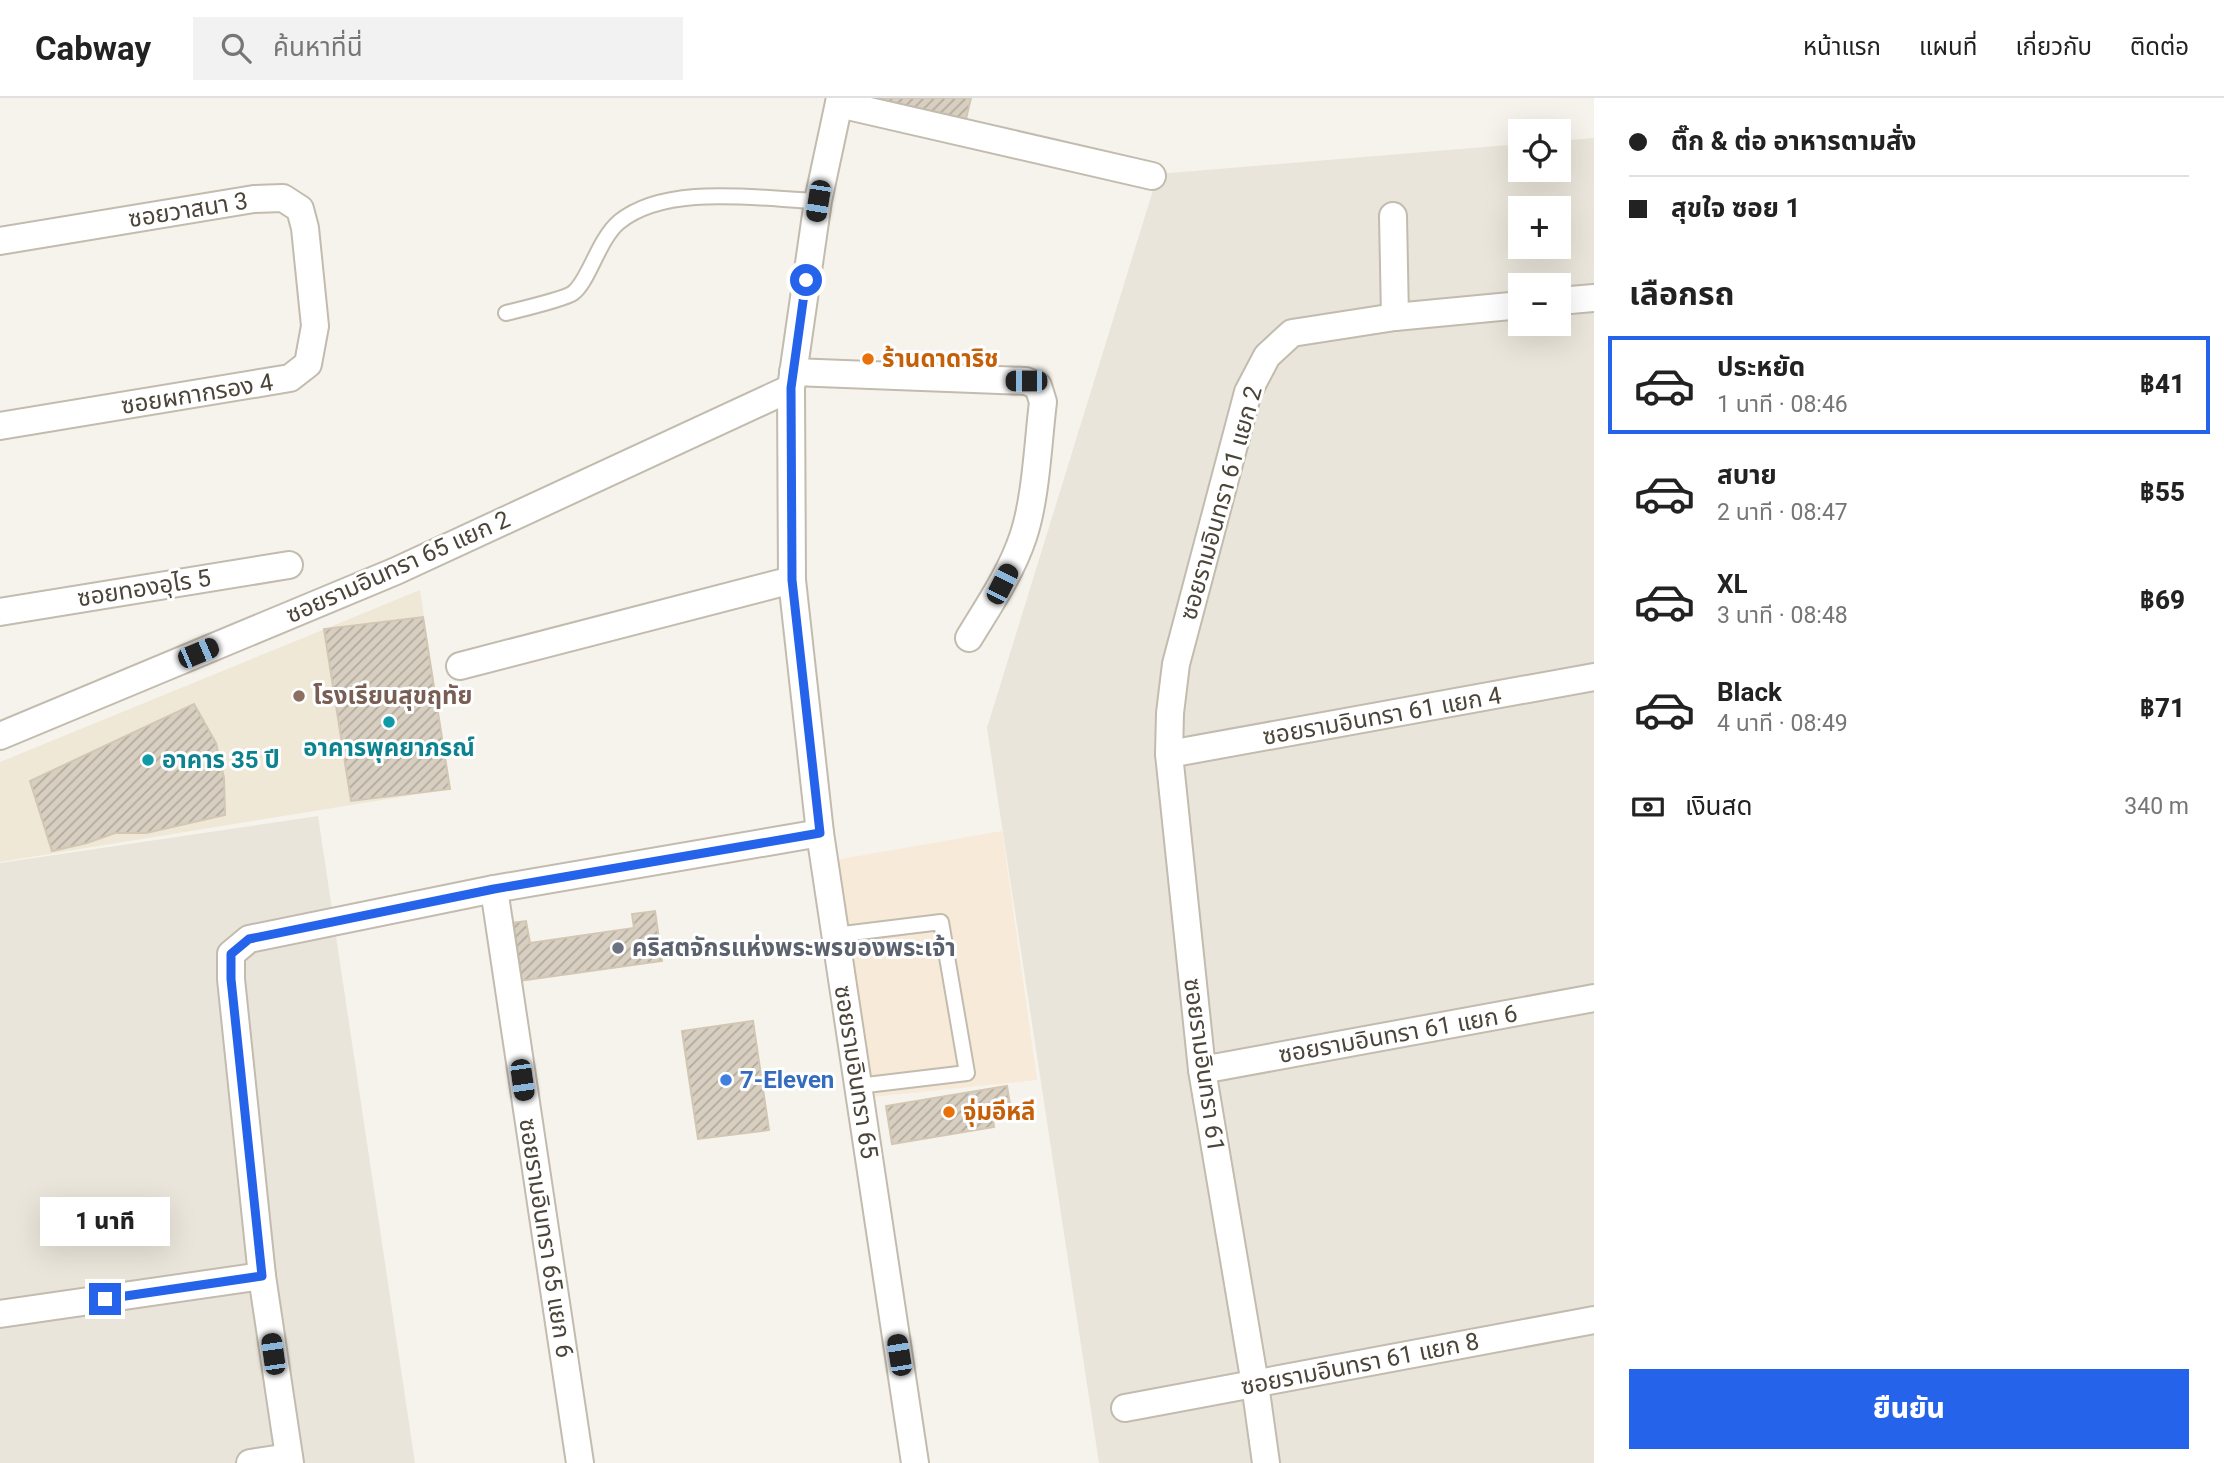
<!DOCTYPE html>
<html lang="th">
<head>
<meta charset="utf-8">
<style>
	body { margin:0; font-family:Roboto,"Noto Sans Thai",sans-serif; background:#f2f2f2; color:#222; height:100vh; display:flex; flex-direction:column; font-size:26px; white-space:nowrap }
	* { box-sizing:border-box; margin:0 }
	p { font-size:23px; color:#767676 }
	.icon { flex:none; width:38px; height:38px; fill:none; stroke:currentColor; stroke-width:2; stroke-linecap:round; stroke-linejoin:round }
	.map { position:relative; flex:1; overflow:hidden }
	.side { display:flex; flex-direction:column; background:#fff; width:630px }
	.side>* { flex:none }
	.guide { display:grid; align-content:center; height:154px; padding:0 35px; background:#fff }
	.controls { position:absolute; left:1508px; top:21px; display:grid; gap:14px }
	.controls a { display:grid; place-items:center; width:63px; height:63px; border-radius:0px; background:#fff; box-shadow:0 7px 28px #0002; font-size:35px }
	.end { position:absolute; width:32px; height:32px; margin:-16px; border:9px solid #2563eb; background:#fff; box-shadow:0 0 0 4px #fff }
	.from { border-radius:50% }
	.bubble { position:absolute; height:49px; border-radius:0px; background:#fff; box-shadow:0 7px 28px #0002; font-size:23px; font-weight:800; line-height:49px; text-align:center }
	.car { position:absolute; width:21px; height:42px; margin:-21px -10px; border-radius:9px; box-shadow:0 0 5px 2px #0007; background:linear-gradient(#222 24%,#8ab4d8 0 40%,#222 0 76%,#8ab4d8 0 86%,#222 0) }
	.guide b { display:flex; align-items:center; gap:24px; height:66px; font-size:26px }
	.guide b+b { border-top:2px solid #e0e0e0 }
	.guide i { width:18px; height:18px; background:#222 }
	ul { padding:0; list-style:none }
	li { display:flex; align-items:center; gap:21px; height:98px; margin:0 14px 10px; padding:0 21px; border:4px solid transparent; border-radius:0px }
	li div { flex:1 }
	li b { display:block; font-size:26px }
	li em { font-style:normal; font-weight:800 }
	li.current { border-color:#2563eb }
	li>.icon { width:63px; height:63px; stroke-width:1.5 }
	h2 { padding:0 35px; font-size:32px; line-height:84px }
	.pay { display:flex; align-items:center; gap:18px; height:77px; padding:0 35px; font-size:26px }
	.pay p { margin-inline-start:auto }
	.primary-button { display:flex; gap:14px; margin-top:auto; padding:14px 35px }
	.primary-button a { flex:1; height:80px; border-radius:0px; background:#2563eb; color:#fff; font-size:28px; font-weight:800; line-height:80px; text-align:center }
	header { display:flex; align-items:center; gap:42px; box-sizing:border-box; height:98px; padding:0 35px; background:#fff; border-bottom:2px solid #e0e0e0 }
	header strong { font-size:33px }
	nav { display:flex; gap:38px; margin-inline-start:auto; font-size:24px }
	.search { width:490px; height:63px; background:#f2f2f2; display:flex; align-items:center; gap:18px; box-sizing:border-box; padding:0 24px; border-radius:0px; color:#767676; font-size:26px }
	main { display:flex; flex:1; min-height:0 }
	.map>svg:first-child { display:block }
	.residential { fill:#eae5da; fill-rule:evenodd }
	.commercial { fill:#f7ead8 }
	.education { fill:#efe8d6 }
	.building { fill:url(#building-hatch); stroke:#d3c7b4; stroke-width:2 }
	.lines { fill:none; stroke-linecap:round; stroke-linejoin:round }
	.lane-casing { stroke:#c2bbae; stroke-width:18 }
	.street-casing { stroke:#c2bbae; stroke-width:30 }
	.lane { stroke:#fff; stroke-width:14 }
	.street { stroke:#fff; stroke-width:26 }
	.route { stroke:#2563eb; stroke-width:9 }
	.food-dot { fill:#e8710a; stroke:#fff; stroke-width:2.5 }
	.education-dot { fill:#8d6e63; stroke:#fff; stroke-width:2.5 }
	.culture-dot { fill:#0f9aa8; stroke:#fff; stroke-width:2.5 }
	.worship-dot { fill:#6b7280; stroke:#fff; stroke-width:2.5 }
	.shop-dot { fill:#3f7fe0; stroke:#fff; stroke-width:2.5 }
	.labels { text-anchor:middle; stroke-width:6; stroke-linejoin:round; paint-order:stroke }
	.street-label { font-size:24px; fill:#4b4439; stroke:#fff }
	.food-label { font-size:24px; font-weight:bold; fill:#c56008; stroke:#fff; text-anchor:start }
	.education-label { font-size:24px; font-weight:bold; fill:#785e54; stroke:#fff; text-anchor:start }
	.culture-label { font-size:24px; font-weight:bold; fill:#0d838f; stroke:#fff }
	.worship-label { font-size:24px; font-weight:bold; fill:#5b616d; stroke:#fff; text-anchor:start }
	.shop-label { font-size:24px; font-weight:bold; fill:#366cbe; stroke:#fff; text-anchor:start }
</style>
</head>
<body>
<header>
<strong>Cabway</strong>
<div class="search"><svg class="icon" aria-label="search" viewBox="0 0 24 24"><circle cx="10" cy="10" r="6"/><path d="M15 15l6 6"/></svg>ค้นหาที่นี่</div>
<nav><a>หน้าแรก</a><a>แผนที่</a><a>เกี่ยวกับ</a><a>ติดต่อ</a></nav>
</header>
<main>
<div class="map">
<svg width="1594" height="1365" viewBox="0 0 1594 1365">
	<defs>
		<pattern id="building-hatch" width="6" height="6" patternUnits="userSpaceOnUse" patternTransform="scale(1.75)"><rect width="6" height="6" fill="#d8cfc1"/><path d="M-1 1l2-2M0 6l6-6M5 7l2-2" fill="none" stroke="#b1aa9e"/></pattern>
	</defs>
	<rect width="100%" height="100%" fill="#f6f3ec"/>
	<g class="residential">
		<path d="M1594,40V1365H1099L987,630L1158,76L1521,46V72H1559V43ZM1521,110H1559V149H1521ZM1521,187H1559V226H1521Z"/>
		<path d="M318,718L415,1365H0V765Z"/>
	</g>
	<path class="commercial" d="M1002,733L1037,982L872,999L835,762Z"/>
	<path class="education" d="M420,492L450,691L0,764V664Z"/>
	<g class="building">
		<path d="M878,0H971L965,25L875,11Z"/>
		<path d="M423,519L450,691L351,703L324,531Z"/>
		<path d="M194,606L216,645L224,680L225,717L146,735H115L87,745L52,753L30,683Z"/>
		<path d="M655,813L662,863L518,883L510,825L526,823L530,845L634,830L632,816Z"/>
		<path d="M753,923L769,1032L698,1041L682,933Z"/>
		<path d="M1007,988L1012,1019L993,1022L994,1029L892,1046L886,1008Z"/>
	</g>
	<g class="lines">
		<defs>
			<g id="lane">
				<path d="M506,215C518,212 565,201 573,195C589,183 598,142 619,124C667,85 760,101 818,103"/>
				<path d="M835,837L941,824L967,975L858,988"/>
			</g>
			<g id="street">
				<path d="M840,0L818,103L791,290L792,482L820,735L915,1365"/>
				<path d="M839,6L1152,78"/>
				<path d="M1393,118L1395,219"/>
				<path d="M0,143L254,101L283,100L300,111L305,130L315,228L308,266L290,280L0,328"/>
				<path d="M1559,203L1594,200"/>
				<path d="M793,274L1026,283L1038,288L1043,304C1038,344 1036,401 1023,439C1011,475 989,507 969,540"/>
				<path d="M0,514L289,467"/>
				<path d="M460,568L792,482"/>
				<path d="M0,638L396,473L791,290"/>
				<path d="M1169,656L1594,579"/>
				<path d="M494,791L580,1365"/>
				<path d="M1202,972L1594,900"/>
				<path d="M0,1216L262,1178"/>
				<path d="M1125,1310L1594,1222"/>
				<path d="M250,1365L289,1359"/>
				<path d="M290,1365L262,1178L231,881V856L249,841L494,791L820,735"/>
				<path d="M1266,1365L1255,1286L1202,972L1169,656L1170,615L1176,566L1248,294L1267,258L1292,235L1395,219L1521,207"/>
			</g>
		</defs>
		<use href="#lane" class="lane-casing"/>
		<use href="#street" class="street-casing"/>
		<use href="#lane" class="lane"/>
		<use href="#street" class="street"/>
	</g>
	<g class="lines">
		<path class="route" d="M105,1201L262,1178L231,881V856L249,841L494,791L820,735L792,482L791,290L806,182"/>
	</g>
	<g class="food-dot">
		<circle cx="868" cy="261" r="7"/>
		<circle cx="949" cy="1014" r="7"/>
	</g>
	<circle class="education-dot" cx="299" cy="598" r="7"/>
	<g class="culture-dot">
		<circle cx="389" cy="624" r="7"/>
		<circle cx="148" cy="662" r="7"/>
	</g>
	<circle class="worship-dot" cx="618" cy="850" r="7"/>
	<circle class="shop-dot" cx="726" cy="982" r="7"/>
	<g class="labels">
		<g class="street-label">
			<text transform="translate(188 112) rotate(-9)" y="8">ซอยวาสนา 3</text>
			<text transform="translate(197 296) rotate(-9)" y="8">ซอยผกากรอง 4</text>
			<text transform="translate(1221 405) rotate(-74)" y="8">ซอยรามอินทรา 61 แยก 2</text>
			<text transform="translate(398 469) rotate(-24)" y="8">ซอยรามอินทรา 65 แยก 2</text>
			<text transform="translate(144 490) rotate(-9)" y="8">ซอยทองอุไร 5</text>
			<text transform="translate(1382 618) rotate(-10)" y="8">ซอยรามอินทรา 61 แยก 4</text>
			<text transform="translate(1398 936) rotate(-10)" y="8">ซอยรามอินทรา 61 แยก 6</text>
			<text transform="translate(1204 967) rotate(82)" y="8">ซอยรามอินทรา 61</text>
			<text transform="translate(856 974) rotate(81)" y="8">ซอยรามอินทรา 65</text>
			<text transform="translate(546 1140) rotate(81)" y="8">ซอยรามอินทรา 65 แยก 6</text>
			<text transform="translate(1360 1266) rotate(-11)" y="8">ซอยรามอินทรา 61 แยก 8</text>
		</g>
		<g class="food-label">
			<text x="882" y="269">ร้านดาดาริช</text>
			<text x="963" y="1022">จุ่มอีหลี</text>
		</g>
		<g class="education-label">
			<text x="313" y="606">โรงเรียนสุขฤทัย</text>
		</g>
		<g class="culture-label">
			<text x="389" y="658">อาคารพุคยาภรณ์</text>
			<text x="162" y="670" text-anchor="start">อาคาร 35 ปี</text>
		</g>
		<g class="worship-label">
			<text x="632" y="858">คริสตจักรแห่งพระพรของพระเจ้า</text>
		</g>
		<g class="shop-label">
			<text x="740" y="990">7-Eleven</text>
		</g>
	</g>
</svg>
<div class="controls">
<a><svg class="icon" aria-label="locate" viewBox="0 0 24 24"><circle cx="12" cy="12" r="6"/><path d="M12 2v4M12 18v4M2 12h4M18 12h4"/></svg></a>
<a>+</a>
<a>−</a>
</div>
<i class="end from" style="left:806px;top:182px"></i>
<i class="end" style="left:105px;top:1201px"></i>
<div class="bubble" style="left:40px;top:1099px;width:130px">1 นาที</div>
<i class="car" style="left:818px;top:103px;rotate:189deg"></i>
<i class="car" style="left:1026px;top:283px;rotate:270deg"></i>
<i class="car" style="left:1002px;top:486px;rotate:27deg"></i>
<i class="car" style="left:198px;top:555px;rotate:67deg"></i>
<i class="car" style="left:522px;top:982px;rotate:172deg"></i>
<i class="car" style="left:273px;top:1256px;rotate:352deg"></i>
<i class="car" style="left:899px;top:1257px;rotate:351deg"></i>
</div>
<section class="side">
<div class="guide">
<b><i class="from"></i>ติ๊ก &amp; ต่อ อาหารตามสั่ง</b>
<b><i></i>สุขใจ ซอย 1</b>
</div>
<h2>เลือกรถ</h2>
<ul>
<li class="current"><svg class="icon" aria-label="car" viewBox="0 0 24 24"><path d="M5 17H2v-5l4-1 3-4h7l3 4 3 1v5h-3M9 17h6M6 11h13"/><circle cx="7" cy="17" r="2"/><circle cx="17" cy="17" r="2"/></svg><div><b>ประหยัด</b><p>1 นาที · 08:46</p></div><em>฿41</em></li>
<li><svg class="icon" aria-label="car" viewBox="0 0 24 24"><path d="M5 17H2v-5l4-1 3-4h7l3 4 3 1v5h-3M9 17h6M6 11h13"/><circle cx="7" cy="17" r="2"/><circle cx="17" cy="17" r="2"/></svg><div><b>สบาย</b><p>2 นาที · 08:47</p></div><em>฿55</em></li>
<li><svg class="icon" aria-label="car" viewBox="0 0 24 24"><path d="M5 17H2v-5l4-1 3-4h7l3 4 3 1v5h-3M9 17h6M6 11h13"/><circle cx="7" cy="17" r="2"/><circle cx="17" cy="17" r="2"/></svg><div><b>XL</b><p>3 นาที · 08:48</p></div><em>฿69</em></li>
<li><svg class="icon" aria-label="car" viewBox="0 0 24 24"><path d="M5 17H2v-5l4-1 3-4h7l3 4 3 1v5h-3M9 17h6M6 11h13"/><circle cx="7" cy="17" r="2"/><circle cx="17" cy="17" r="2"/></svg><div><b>Black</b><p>4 นาที · 08:49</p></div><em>฿71</em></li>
</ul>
<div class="pay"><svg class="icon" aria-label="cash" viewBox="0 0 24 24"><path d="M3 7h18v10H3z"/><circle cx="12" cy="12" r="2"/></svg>เงินสด<p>340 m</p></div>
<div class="primary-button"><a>ยืนยัน</a></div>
</section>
</main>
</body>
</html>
